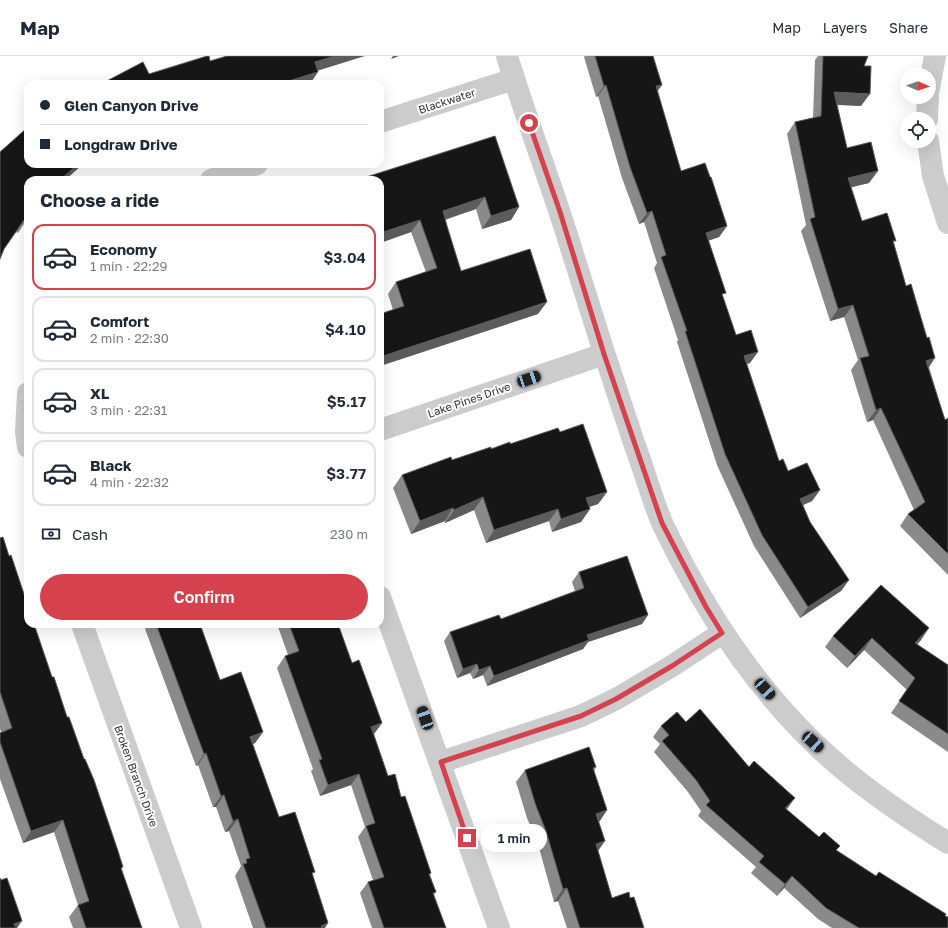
<!DOCTYPE html>
<html lang="en">
<head>
<meta charset="utf-8">
<style>
	body { margin:0; font-family:"Golos Text",sans-serif; background:#f2f2f3; color:#1f2937; height:100vh; display:flex; flex-direction:column; font-size:15px; white-space:nowrap }
	* { box-sizing:border-box; margin:0 }
	p { font-size:13px; color:#747a83 }
	.icon { flex:none; width:22px; height:22px; fill:none; stroke:currentColor; stroke-width:2; stroke-linecap:round; stroke-linejoin:round }
	.map { position:relative; flex:1; overflow:hidden }
	.sheet { position:absolute; left:24px; top:120px; width:360px; height:452px; display:flex; flex-direction:column; background:#fff; border-radius:12px; box-shadow:0 4px 16px #0002 }
	.sheet>* { flex:none }
	.top-card { position:absolute; left:24px; top:24px; width:360px; height:88px; border-radius:12px; box-shadow:0 4px 16px #0002; display:grid; align-content:center; height:88px; padding:0 16px; background:#fff }
	.needle { width:26px; rotate:92deg }
	.buttons { position:absolute; left:900px; top:12px; display:grid; gap:8px }
	.buttons a { display:grid; place-items:center; width:36px; height:36px; border-radius:50%; background:#fff; box-shadow:0 4px 16px #0002; font-size:20px }
	.end { position:absolute; width:18px; height:18px; margin:-9px; border:5px solid #d5414c; background:#fff; box-shadow:0 0 0 2px #fff }
	.from { border-radius:50% }
	.bubble { position:absolute; height:28px; border-radius:14px; background:#fff; box-shadow:0 4px 16px #0002; font-size:13px; font-weight:600; line-height:28px; text-align:center }
	.car { position:absolute; width:12px; height:24px; margin:-12px -6px; border-radius:5px; box-shadow:0 0 3px 1px #0007; background:linear-gradient(#222 24%,#8ab4d8 0 40%,#222 0 76%,#8ab4d8 0 86%,#222 0) }
	.top-card b { display:flex; align-items:center; gap:14px; height:38px; font-size:15px }
	.top-card b+b { border-top:1px solid #e0e1e3 }
	.top-card i { width:10px; height:10px; background:#1f2937 }
	ul { padding:0; list-style:none }
	li { display:flex; align-items:center; gap:12px; height:66px; margin:0 8px 6px; padding:0 8px; border:2px solid #e0e1e3; border-radius:12px }
	li div { flex:1 }
	li b { display:block; font-size:15px }
	li em { font-style:normal; font-weight:600 }
	li.active { border-color:#d5414c }
	li>.icon { width:36px; height:36px; stroke-width:1.5 }
	h2 { padding:0 16px; font-size:18px; line-height:48px }
	.pay { display:flex; align-items:center; gap:10px; height:44px; padding:0 16px; font-size:15px }
	.pay p { margin-inline-start:auto }
	.button { display:flex; gap:8px; margin-top:auto; padding:8px 16px }
	.button a { flex:1; height:46px; border-radius:24px; background:#d5414c; color:#fff; font-size:16px; font-weight:600; line-height:46px; text-align:center }
	header { display:flex; align-items:center; gap:24px; box-sizing:border-box; height:56px; padding:0 20px; background:#fff; border-bottom:1px solid #e0e1e3 }
	header strong { font-size:19px }
	nav { display:flex; gap:22px; margin-inline-start:auto; font-size:14px }
	.map>svg:first-child { display:block }
	.lines { fill:none; stroke-linecap:round; stroke-linejoin:round }
	.minor { stroke:#ccc; stroke-width:22 }
	.wall { fill:#8a8a8a }
	.shaded-wall { fill:#5c5c5c }
	.building { fill:#161616; stroke:#5c5c5c }
	.route { stroke:#d5414c; stroke-width:5 }
	.labels { text-anchor:middle; stroke-width:4; stroke-linejoin:round; paint-order:stroke }
	.street-label { font-size:11px; fill:#2f2f2f; stroke:#fff }
</style>
</head>
<body>
<header>
<strong>Map</strong>
<nav><a>Map</a><a>Layers</a><a>Share</a></nav>
</header>
<div class="map">
<svg width="948" height="872" viewBox="0 0 948 872">
	<rect width="100%" height="100%" fill="#fff"/>
	<g class="lines">
		<g class="minor">
			<path d="M507,0C527,66 552,129 572,195C592,260 613,325 635,390C645,416 652,444 663,469C702,550 749,624 814,687C854,726 900,757 948,787"/>
			<path d="M929,32L935,0"/>
			<path d="M927,63L928,41"/>
			<path d="M380,66L514,23"/>
			<path d="M928,85L933,120L948,167"/>
			<path d="M211,124L257,108"/>
			<path d="M28,337L26,376L28,391"/>
			<path d="M380,374L604,298"/>
			<path d="M380,541L499,872"/>
			<path d="M82,568L191,872"/>
			<path d="M441,706L581,660L616,643L672,610L722,577"/>
		</g>
	</g>
	<g class="wall">
		<path d="M585,0H653L657,34L681,115L710,121L727,170L719,181L708,185L723,241L736,279L750,307L747,308L779,405L788,415L820,434L812,445L803,449L810,466L849,524L841,535L800,562L754,490L717,409L677,286L678,284L654,212L657,207L644,166L639,168L622,122L598,40L596,41L584,1Z"/>
		<path d="M818,0H868L864,10L861,50L837,49L847,92L869,127L851,131L862,165L894,188L929,311L945,364L948,362V519L900,470L908,458L914,454L873,364L867,366L851,314L858,304L844,261L830,265L801,175L806,169L787,78L795,66L813,62L815,4Z"/>
		<path d="M495,80L519,151L511,164L482,173L476,153L445,164L461,215L538,258L380,310V258L393,254L388,238L396,226L426,216L411,176L380,187V124Z"/>
		<path d="M28,108H83L65,124H28V162L18,177L16,176Z"/>
		<path d="M560,376L607,436L598,448L589,451L590,453L581,466L552,476L549,465L486,487L474,454L445,467V465L411,478L393,432L402,419L491,393Z"/>
		<path d="M0,482L67,661L142,872H73L69,861L78,849L54,776L23,787L0,723V677L1,676L0,673Z"/>
		<path d="M579,516L648,559L642,568L588,586L583,593L487,630L483,619L473,623L470,617L457,622L444,585L450,576L501,563L575,535L572,526Z"/>
		<path d="M148,568H200L220,624L263,676L255,687L253,688L279,761L313,820L325,872H253L235,820L241,810L229,775L225,776L216,751H213L198,709L196,710L145,573L148,569Z"/>
		<path d="M277,568H339L338,569L352,607L382,667L374,678L388,720L401,741L431,817L430,819L436,836L433,840L446,872H372L360,837L368,826L373,824L358,781L365,771L351,729L320,740L311,715L313,713L277,612L285,600L288,599Z"/>
		<path d="M833,580L921,584L917,588L948,609V696L891,657L907,634L864,594L847,612L825,591Z"/>
		<path d="M686,666L749,711L787,754L819,781L836,795L876,820L945,860L948,872H832L818,863L784,832L777,840L751,817L756,811L698,760L701,755L688,736L654,696L660,688L653,681L661,670Z"/>
		<path d="M596,711L594,715L607,754L599,766L605,785L598,795L612,842H630L644,872H567L558,845L554,846L538,788L527,762L516,726L525,714Z"/>
	</g>
	<g class="shaded-wall">
		<path d="M335,0H365L307,18L315,6Z"/>
		<path d="M393,0H399L391,3Z"/>
		<path d="M318,16L310,28H279Z"/>
		<path d="M606,29L598,40L596,41L604,30Z"/>
		<path d="M662,29L654,40L656,30Z"/>
		<path d="M834,36L870,38L861,50L826,48Z"/>
		<path d="M78,108H83L65,124H60Z"/>
		<path d="M878,115L869,127L840,134L848,122Z"/>
		<path d="M485,141L476,153L434,167L443,155Z"/>
		<path d="M519,151L511,164L482,173L491,160Z"/>
		<path d="M652,155L644,166L639,168L647,157Z"/>
		<path d="M420,164L411,176L380,187V177Z"/>
		<path d="M727,170L719,181L698,188L706,177Z"/>
		<path d="M547,246L538,258L380,310V301Z"/>
		<path d="M853,249L844,261L830,265L838,253Z"/>
		<path d="M758,296L750,307L736,311L744,300Z"/>
		<path d="M935,302L927,314L926,305Z"/>
		<path d="M881,352L873,364L867,366L876,354Z"/>
		<path d="M820,434L812,445L792,454L800,443Z"/>
		<path d="M607,436L598,448L577,455L586,442Z"/>
		<path d="M483,441L474,454L445,467L454,454Z"/>
		<path d="M453,452L445,465L411,478L420,465Z"/>
		<path d="M558,453L549,465L486,487L494,474Z"/>
		<path d="M590,453L581,466L552,476L561,463Z"/>
		<path d="M849,524L841,535L800,562L808,551Z"/>
		<path d="M648,559L642,568L588,586L583,593L487,630L494,620L587,579Z"/>
		<path d="M929,572L921,584L907,599L915,587Z"/>
		<path d="M872,582L864,594L847,612L855,600Z"/>
		<path d="M477,608L470,617L457,622L463,613Z"/>
		<path d="M490,610L483,619L473,623L479,614Z"/>
		<path d="M382,667L373,679L371,671Z"/>
		<path d="M263,676L255,687L242,692L250,681Z"/>
		<path d="M206,697L198,709L196,710L204,698Z"/>
		<path d="M359,718L351,729L320,740L328,729Z"/>
		<path d="M224,739L216,751H213L221,740Z"/>
		<path d="M795,742L787,753L777,764L785,752Z"/>
		<path d="M607,754L599,766L596,758Z"/>
		<path d="M238,763L229,775L225,776L233,765Z"/>
		<path d="M63,764L54,776L23,787L31,775Z"/>
		<path d="M605,785L596,797V788Z"/>
		<path d="M792,820L784,832L777,840L785,828Z"/>
		<path d="M567,832L558,845L554,846L563,833Z"/>
		<path d="M22,865L17,872H11L14,868Z"/>
		<path d="M328,867L325,872H320L321,870Z"/>
	</g>
	<g class="building">
		<path d="M207,0H209L210,5L227,0H335L315,6L318,16L279,28H101L143,6L149,18Z"/>
		<path d="M595,0H653L662,29L656,30L681,115L705,107L710,121H711L727,170L706,177L726,237L722,238L736,279L751,274L758,296L744,300L779,405L783,403L788,415L807,407L820,434L800,443L810,466L849,524L808,551L762,479L725,398L685,275H687L661,201L666,199L652,155L647,157L630,111L606,29L604,30Z"/>
		<path d="M823,0H868L864,10H871L870,38L834,36L847,92L871,86L878,115L848,122L862,165L887,157L896,185H893L906,230L911,228L927,282L929,281L935,302L926,305L945,364L948,362V498L908,458L925,446L881,352L876,354L860,302L869,300L853,249L838,253L810,163L815,161L795,66L821,60Z"/>
		<path d="M28,71V108H78L60,124H28V162L26,165L24,164L4,193L0,203V96Z"/>
		<path d="M495,80L519,151L491,160L485,141L443,155L447,170L461,215L530,193L547,246L380,301V258L404,250L396,226L437,212L420,164L380,177V124H357Z"/>
		<path d="M583,368L607,436L586,442L590,453L561,463L558,453L494,474L483,441L454,454L453,452L420,465L402,419L451,401L452,404L491,391V393L510,386V388L558,372L560,376Z"/>
		<path d="M3,481L9,500L11,499L28,550V568H34L52,621H54L67,661H69L84,703H85L94,724L118,795L123,811L121,812L142,872H86L78,849L89,845L63,764L31,775L17,735L0,686V677L12,672L0,636V482Z"/>
		<path d="M627,500L648,559L587,579L589,584L494,620L490,610L479,614L477,608L463,613L450,576L499,559L501,563L584,532L579,516Z"/>
		<path d="M881,529L929,572L915,587L948,609V678L899,645L915,622L872,582L855,600L833,580Z"/>
		<path d="M156,568H200L220,624L241,616L263,676L250,681L279,761L295,756L315,816L312,817L328,867L321,870L322,872H266L243,808L247,807L246,803L250,802L238,763L233,765L224,739L221,740L206,697L204,698Z"/>
		<path d="M289,568H338L352,607L359,604L382,667L371,671L388,720L395,718L401,741L405,740L431,817L429,818L436,836L433,837L446,872H384L368,826L384,821L366,770L375,767L359,718L328,729L319,704L322,703L285,600L299,595Z"/>
		<path d="M700,653L749,711L754,705L795,742L785,752L819,781L824,776L840,790L836,794L876,820L879,816L946,858L945,860L948,861V872H859L826,852L792,820L785,828L759,806L764,800L706,749L710,745L696,724L662,685L669,679L661,670L677,656L686,666Z"/>
		<path d="M589,691L596,711L593,712L607,754L596,758L605,785L596,788L612,842L629,836L630,842L634,841L644,872H580L567,832L563,833L546,775L536,750L525,714Z"/>
		<path d="M0,822L1,824L7,822L19,856L22,865L14,868L16,872H0Z"/>
	</g>
	<g class="lines">
		<path class="route" d="M467,782L441,706L581,660L616,643L672,610L722,577L706,551L662,467L604,298L560,156L529,67"/>
	</g>
	<g class="labels">
		<g class="street-label">
			<text transform="translate(447 45) rotate(-18)" y="4">Blackwater</text>
			<text transform="translate(469 344) rotate(-19)" y="4">Lake Pines Drive</text>
			<text transform="translate(136 720) rotate(70)" y="4">Broken Branch Drive</text>
		</g>
	</g>
</svg>
<div class="buttons">
<a><svg class="needle" viewBox="-14 -14 28 28"><path d="M0-13l5 13h-10z" fill="#e53935"/><path d="M0 13l5-13h-10z" fill="#747a83"/></svg></a>
<a><svg class="icon" aria-label="locate" viewBox="0 0 24 24"><circle cx="12" cy="12" r="6"/><path d="M12 2v4M12 18v4M2 12h4M18 12h4"/></svg></a>
</div>
<i class="end from" style="left:529px;top:67px"></i>
<i class="end" style="left:467px;top:782px"></i>
<div class="bubble" style="left:481px;top:768px;width:66px">1 min</div>
<i class="car" style="left:529px;top:323px;rotate:71deg"></i>
<i class="car" style="left:765px;top:633px;rotate:138deg"></i>
<i class="car" style="left:425px;top:662px;rotate:340deg"></i>
<i class="car" style="left:813px;top:686px;rotate:132deg"></i>
<div class="top-card">
<b><i class="from"></i>Glen Canyon Drive</b>
<b><i></i>Longdraw Drive</b>
</div>
<section class="sheet">
<h2>Choose a ride</h2>
<ul>
<li class="active"><svg class="icon" aria-label="car" viewBox="0 0 24 24"><path d="M5 17H2v-5l4-1 3-4h7l3 4 3 1v5h-3M9 17h6M6 11h13"/><circle cx="7" cy="17" r="2"/><circle cx="17" cy="17" r="2"/></svg><div><b>Economy</b><p>1 min · 22:29</p></div><em>$3.04</em></li>
<li><svg class="icon" aria-label="car" viewBox="0 0 24 24"><path d="M5 17H2v-5l4-1 3-4h7l3 4 3 1v5h-3M9 17h6M6 11h13"/><circle cx="7" cy="17" r="2"/><circle cx="17" cy="17" r="2"/></svg><div><b>Comfort</b><p>2 min · 22:30</p></div><em>$4.10</em></li>
<li><svg class="icon" aria-label="car" viewBox="0 0 24 24"><path d="M5 17H2v-5l4-1 3-4h7l3 4 3 1v5h-3M9 17h6M6 11h13"/><circle cx="7" cy="17" r="2"/><circle cx="17" cy="17" r="2"/></svg><div><b>XL</b><p>3 min · 22:31</p></div><em>$5.17</em></li>
<li><svg class="icon" aria-label="car" viewBox="0 0 24 24"><path d="M5 17H2v-5l4-1 3-4h7l3 4 3 1v5h-3M9 17h6M6 11h13"/><circle cx="7" cy="17" r="2"/><circle cx="17" cy="17" r="2"/></svg><div><b>Black</b><p>4 min · 22:32</p></div><em>$3.77</em></li>
</ul>
<div class="pay"><svg class="icon" aria-label="cash" viewBox="0 0 24 24"><path d="M3 7h18v10H3z"/><circle cx="12" cy="12" r="2"/></svg>Cash<p>230 m</p></div>
<div class="button"><a>Confirm</a></div>
</section>
</div>
</body>
</html>
